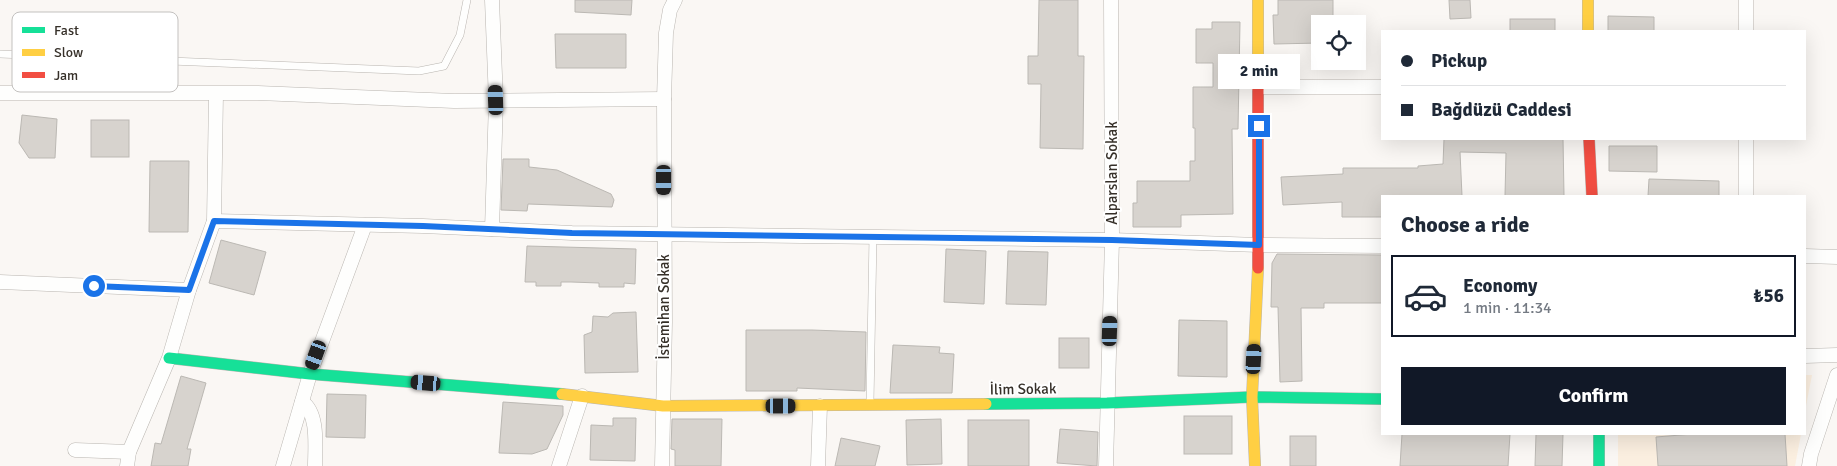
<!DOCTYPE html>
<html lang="en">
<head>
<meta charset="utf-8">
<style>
	body { margin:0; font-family:Signika,sans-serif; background:#f2f2f3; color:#1f2937; height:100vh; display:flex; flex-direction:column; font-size:19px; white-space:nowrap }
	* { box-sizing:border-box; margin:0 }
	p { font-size:16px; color:#747a83 }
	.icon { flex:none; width:28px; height:28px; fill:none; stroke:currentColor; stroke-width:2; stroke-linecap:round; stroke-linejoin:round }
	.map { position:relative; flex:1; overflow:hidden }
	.panel { position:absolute; left:1381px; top:195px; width:425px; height:240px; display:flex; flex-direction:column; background:#fff; border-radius:0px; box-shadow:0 5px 20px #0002 }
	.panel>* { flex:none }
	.hud { position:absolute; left:1381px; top:30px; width:425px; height:110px; border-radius:0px; box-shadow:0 5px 20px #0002; display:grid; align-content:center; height:110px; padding:0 20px; background:#fff }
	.controls { position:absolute; left:1311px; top:15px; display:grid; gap:10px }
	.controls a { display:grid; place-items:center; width:55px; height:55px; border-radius:0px; background:#fff; box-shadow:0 5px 20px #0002; font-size:25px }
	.end { position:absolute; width:22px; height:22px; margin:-11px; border:6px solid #1a73e8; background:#fff; box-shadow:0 0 0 2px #fff }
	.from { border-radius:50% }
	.bubble { position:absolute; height:35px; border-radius:0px; background:#fff; box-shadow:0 5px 20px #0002; font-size:16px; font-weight:700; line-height:35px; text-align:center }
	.car { position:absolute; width:15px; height:30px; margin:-15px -8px; border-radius:6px; box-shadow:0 0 4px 1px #0007; background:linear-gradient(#222 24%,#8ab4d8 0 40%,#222 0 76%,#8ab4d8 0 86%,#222 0) }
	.hud b { display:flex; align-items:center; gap:18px; height:48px; font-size:19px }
	.hud b+b { border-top:1px solid #e0e1e3 }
	.hud i { width:12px; height:12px; background:#1f2937 }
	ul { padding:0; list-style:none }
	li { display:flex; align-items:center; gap:15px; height:82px; margin:0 10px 8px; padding:0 10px; border:2px solid #e0e1e3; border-radius:0px }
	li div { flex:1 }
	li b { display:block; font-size:19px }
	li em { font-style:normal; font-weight:700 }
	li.current { border-color:#111827 }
	li>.icon { width:45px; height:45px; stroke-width:1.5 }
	h2 { padding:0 20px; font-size:22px; line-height:60px }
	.button { display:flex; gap:10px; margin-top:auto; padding:10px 20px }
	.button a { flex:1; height:58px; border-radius:0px; background:#111827; color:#fff; font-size:20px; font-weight:700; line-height:58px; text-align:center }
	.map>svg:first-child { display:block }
	.built { fill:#fbefe0 }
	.building { fill:#d7d3ce; stroke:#bbb8b3 }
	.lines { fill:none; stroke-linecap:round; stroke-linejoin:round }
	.lane-casing { stroke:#b9b5b0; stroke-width:8 }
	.street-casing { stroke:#b9b5b0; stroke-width:15 }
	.fast-casing { stroke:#b9b5b0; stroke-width:12 }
	.slow-casing { stroke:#b9b5b0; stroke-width:12 }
	.jam-casing { stroke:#b9b5b0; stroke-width:12 }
	.lane { stroke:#fefefd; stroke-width:7 }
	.street { stroke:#fefefd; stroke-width:14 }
	.fast { stroke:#16e098; stroke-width:11 }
	.slow { stroke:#ffcf43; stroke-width:11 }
	.jam { stroke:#f24e42; stroke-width:11 }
	.route { stroke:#1a73e8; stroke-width:6 }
	.labels { text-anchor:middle; stroke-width:4; stroke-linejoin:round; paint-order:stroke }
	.street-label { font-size:15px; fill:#363029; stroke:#fff }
	.key { fill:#fff; stroke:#c3c1bf; stroke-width:1 }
	.key-label { font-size:14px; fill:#363029 }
</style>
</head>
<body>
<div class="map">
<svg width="1837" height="466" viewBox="0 0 1837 466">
	<rect width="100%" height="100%" fill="#faf7f4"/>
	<g class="built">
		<path d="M1805,375H1812L1805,411Z"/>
		<path d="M1618,434H1801L1795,466H1618Z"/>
	</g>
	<g class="building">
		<path d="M575,0H632L631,15L575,12Z"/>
		<path d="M1039,0H1078V56H1084L1083,149L1040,148L1041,84H1028V56H1038Z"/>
		<path d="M1278,0H1333V24H1320V43L1274,44L1273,15H1278Z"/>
		<path d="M1449,0H1470L1471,18L1450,19Z"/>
		<path d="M1608,16L1654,17V31H1608Z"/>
		<rect x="1510" y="19" width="45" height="12"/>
		<path d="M1212,22H1240L1238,129H1232L1233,214L1181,215V227H1133V203H1137V181H1190V161H1195V128H1193V87H1213V63H1196V29H1212Z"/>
		<path d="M555,34H626V68H556Z"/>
		<path d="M22,115L57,119L55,158H29L19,143Z"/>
		<rect x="91" y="120" width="38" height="37"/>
		<path d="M1444,139H1563L1564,196H1505L1506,153L1460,152L1462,196H1382V217H1342V202L1283,205L1281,177L1343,174V168H1418V166L1443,164Z"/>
		<path d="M1609,146H1657V172L1609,171Z"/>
		<path d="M503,159H529V167L557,170L611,194L614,200L612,207L528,204L527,211L501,210Z"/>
		<path d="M150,161H189L188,232H149Z"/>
		<path d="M1649,179L1719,181V196H1648Z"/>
		<path d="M221,240L266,252L254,295L209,283Z"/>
		<path d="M527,246L636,249L635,284L624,283V287H599V283L571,282H561V286H536V282H525Z"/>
		<path d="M946,249L986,251L984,304L944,302Z"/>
		<path d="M1008,251L1048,252L1046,305L1006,304Z"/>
		<path d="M1277,254L1382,255V303H1324V308H1301L1302,381L1280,382L1278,307H1271L1272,263Z"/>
		<path d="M636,312L638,372L585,373L584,335L592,332L593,316L608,317L613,313Z"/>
		<path d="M1179,320L1227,321V377L1178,376Z"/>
		<path d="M746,330H812L866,332L865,391L797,388V391H746Z"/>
		<rect x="1059" y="338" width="30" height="30"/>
		<path d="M893,345L940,347L939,353L954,354L952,393H890Z"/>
		<path d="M181,376L206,383L187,449H191L188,466H151L155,443L161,444Z"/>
		<path d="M327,394L366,395L365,438L326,437Z"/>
		<path d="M503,402L563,406V415L547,449L532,454L499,453Z"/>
		<rect x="1184" y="416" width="48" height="38"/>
		<path d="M613,418H636L635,461L590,460L591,425L613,426Z"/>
		<path d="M672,419H722L721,466H675V450L671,449Z"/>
		<path d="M941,419L942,464L907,465L906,420Z"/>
		<rect x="968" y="420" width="61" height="46"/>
		<path d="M1060,429L1098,432L1097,466L1057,463Z"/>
		<path d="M1402,434H1510L1508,466H1400Z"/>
		<path d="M1536,434H1563L1562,466H1535Z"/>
		<path d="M1693,434H1785L1787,466H1658L1656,437Z"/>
		<rect x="1290" y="436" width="26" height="30"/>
		<path d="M841,438L880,446L875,466H835Z"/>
	</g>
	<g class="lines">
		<defs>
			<g id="lane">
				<path d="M0,54L419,71L444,66L460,35L467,0"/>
				<path d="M870,403L873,236"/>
			</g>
			<g id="street">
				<path d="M1746,31V0"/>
				<path d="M1259,87H1382"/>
				<path d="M0,93H258L454,101L664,99"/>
				<path d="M1746,196V139"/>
				<path d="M214,221L423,226L572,233L1112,240L1259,245L1382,246"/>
				<path d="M492,229L496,101L492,0"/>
				<path d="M1805,256L1837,257"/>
				<path d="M0,282L189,290"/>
				<path d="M1805,356L1837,355"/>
				<path d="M302,402C319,413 315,447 315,466"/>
				<path d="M75,450L129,452"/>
				<path d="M127,466L129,452L169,358L189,290L214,221L216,94"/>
				<path d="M283,466L310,374L365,225"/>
				<path d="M559,466L582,396"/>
				<path d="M662,466L665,322L664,99L666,33L670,10L675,0"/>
				<path d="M818,466L820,406"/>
				<path d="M1106,466L1112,240L1111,0"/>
				<path d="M1809,466L1811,454L1837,375"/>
			</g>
			<g id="fast">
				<path d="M169,358L310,374L562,394"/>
				<path d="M986,404L1107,403L1252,397L1382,399"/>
				<path d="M1599,434V466"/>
			</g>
			<g id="slow">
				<path d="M1258,0V88"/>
				<path d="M1588,0V31"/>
				<path d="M562,394L663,406L986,404"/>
				<path d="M1255,466L1252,397L1258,268"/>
			</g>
			<g id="jam">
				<path d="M1589,139L1592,196"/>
				<path d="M1258,268V88"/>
			</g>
		</defs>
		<use href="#lane" class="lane-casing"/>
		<use href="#street" class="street-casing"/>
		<use href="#fast" class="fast-casing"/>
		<use href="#slow" class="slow-casing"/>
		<use href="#jam" class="jam-casing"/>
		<use href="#lane" class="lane"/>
		<use href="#street" class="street"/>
		<use href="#fast" class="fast"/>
		<use href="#slow" class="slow"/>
		<use href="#jam" class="jam"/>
	</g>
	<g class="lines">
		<path class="route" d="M94,286L189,290L214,221L423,226L572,233L1112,240L1259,245V126"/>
	</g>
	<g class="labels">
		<g class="street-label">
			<text transform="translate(1112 173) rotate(-90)" y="5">Alparslan Sokak</text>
			<text transform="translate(664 307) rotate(-90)" y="5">İstemihan Sokak</text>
			<text transform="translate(1023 389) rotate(-1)" y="5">İlim Sokak</text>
		</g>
	</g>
	<rect x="12" y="12" width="166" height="80" rx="8" class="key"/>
	<rect x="22" y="27" width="23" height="6" fill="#16e098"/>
	<rect x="22" y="49" width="23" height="7" fill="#ffcf43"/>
	<rect x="22" y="72" width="23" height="6" fill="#f24e42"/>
	<g class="key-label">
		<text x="54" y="35">Fast</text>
		<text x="54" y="57">Slow</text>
		<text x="54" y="80">Jam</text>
	</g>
</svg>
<div class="controls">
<a><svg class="icon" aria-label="locate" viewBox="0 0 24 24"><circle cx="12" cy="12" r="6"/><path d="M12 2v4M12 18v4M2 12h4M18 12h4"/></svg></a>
</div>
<i class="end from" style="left:94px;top:286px"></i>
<i class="end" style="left:1259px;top:126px"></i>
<div class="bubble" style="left:1218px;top:54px;width:82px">2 min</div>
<i class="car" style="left:496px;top:100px;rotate:358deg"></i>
<i class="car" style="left:664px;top:180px;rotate:180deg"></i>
<i class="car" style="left:1110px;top:331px;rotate:2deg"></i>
<i class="car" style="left:316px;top:355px;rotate:200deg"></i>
<i class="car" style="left:1254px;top:359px;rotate:3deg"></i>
<i class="car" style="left:426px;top:383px;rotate:275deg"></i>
<i class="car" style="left:781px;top:406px;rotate:90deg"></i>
<div class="hud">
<b><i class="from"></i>Pickup</b>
<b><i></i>Bağdüzü Caddesi</b>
</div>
<section class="panel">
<h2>Choose a ride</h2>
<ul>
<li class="current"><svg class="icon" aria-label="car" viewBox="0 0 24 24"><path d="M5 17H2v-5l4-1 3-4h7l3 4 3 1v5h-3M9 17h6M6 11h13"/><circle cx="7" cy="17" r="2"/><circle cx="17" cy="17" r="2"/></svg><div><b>Economy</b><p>1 min · 11:34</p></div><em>₺56</em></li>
</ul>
<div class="button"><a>Confirm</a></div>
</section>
</div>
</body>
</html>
